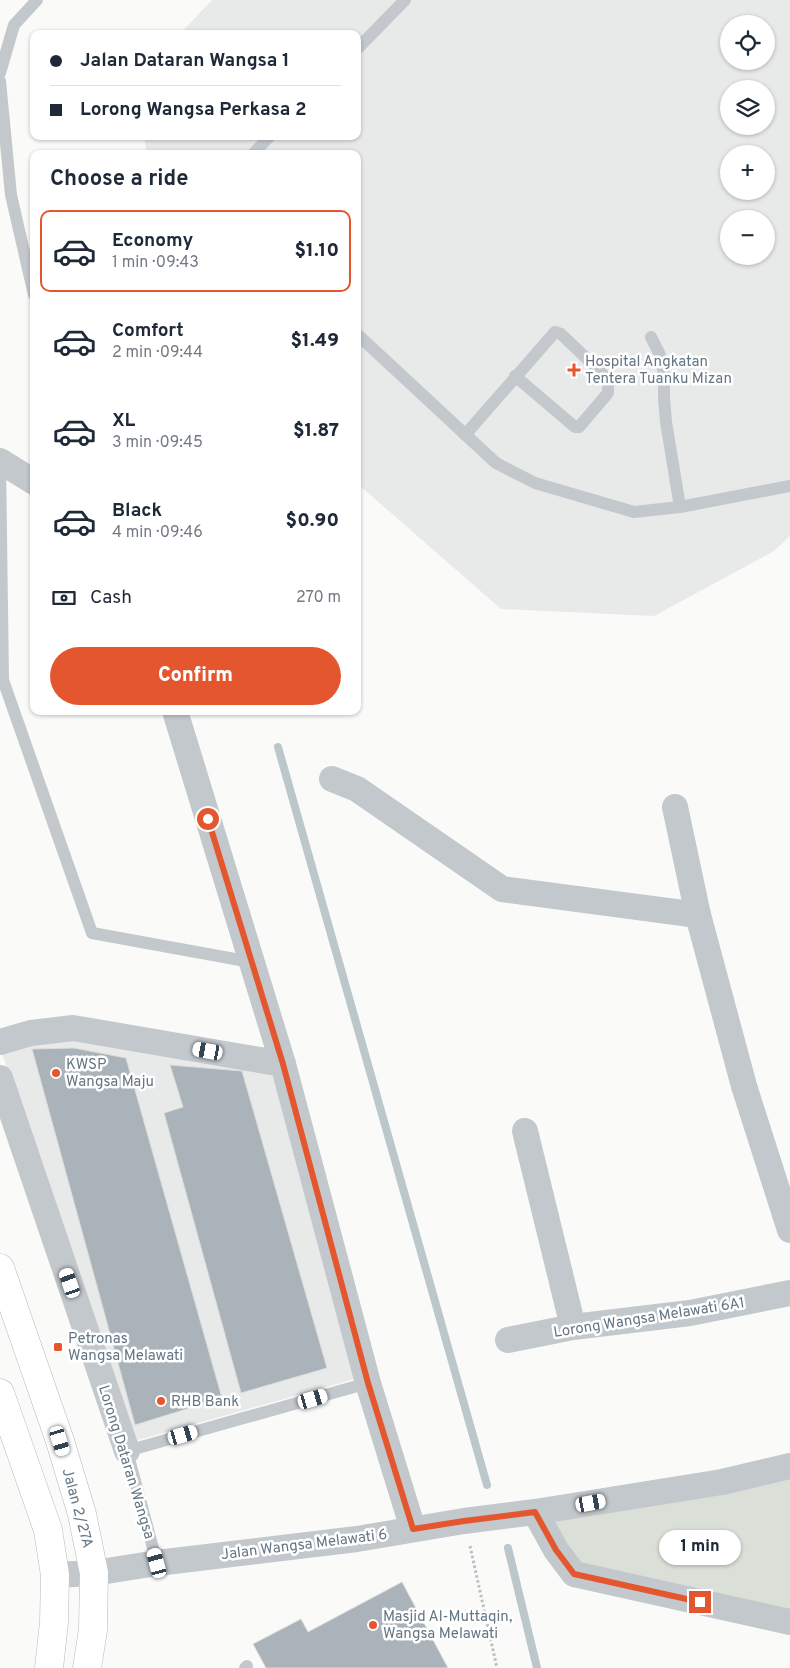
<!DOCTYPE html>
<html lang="en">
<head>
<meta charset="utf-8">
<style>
	body { margin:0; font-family:Overpass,sans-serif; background:#f2f2f3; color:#1f2937; height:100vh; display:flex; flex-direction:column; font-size:19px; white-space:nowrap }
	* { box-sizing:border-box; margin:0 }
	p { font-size:16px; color:#747a83 }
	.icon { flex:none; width:28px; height:28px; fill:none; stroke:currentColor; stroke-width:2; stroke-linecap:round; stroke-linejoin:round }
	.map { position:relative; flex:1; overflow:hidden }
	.side { position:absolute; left:30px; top:150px; width:331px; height:565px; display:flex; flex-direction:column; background:#fff; border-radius:10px; box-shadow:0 1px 4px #0004 }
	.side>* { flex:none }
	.hud { position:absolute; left:30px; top:30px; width:331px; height:110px; border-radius:10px; box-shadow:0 1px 4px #0004; display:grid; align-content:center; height:110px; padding:0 20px; background:#fff }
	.fabs { position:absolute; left:720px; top:15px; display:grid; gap:10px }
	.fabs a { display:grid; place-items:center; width:55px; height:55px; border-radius:50%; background:#fff; box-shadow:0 1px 4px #0004; font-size:25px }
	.end { position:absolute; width:22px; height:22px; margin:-11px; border:6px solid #e4572e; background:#fff; box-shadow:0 0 0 2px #fff }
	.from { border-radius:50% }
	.bubble { position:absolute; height:35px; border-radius:18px; background:#fff; box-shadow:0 1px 4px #0004; font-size:16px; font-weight:800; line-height:35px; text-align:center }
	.car { position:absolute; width:15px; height:30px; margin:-15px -8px; border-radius:6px; box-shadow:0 0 4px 1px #0007; background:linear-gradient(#fff 24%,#345 0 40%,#fff 0 76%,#345 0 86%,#fff 0) }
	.hud b { display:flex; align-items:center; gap:18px; height:48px; font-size:19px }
	.hud b+b { border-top:1px solid #e0e1e3 }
	.hud i { width:12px; height:12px; background:#1f2937 }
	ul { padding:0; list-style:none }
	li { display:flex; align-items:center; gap:15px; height:82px; margin:0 10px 8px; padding:0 10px; border:2px solid transparent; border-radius:10px }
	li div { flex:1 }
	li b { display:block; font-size:19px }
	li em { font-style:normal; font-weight:800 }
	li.on { border-color:#e4572e }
	li>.icon { width:45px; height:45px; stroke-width:1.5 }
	h2 { padding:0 20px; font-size:22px; line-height:60px }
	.pay { display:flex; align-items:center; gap:12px; height:55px; padding:0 20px; font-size:19px }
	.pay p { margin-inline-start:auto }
	.primary-button { display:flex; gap:10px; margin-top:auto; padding:10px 20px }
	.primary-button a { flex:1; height:58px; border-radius:30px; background:#e4572e; color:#fff; font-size:20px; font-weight:800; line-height:58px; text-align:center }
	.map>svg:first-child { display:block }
	.built { fill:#e8e9e9; fill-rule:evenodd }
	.green { fill:#dadfd7 }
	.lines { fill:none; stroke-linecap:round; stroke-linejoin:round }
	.stream { stroke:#bbc7cb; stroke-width:8 }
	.building { fill:#aab3b9; stroke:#dcdcda }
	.secondary-casing { stroke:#b3babf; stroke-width:29 }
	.path { stroke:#bbbfc2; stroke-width:3; stroke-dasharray:2.5 2.5; stroke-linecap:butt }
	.lane { stroke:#c3c8cc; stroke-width:12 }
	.street { stroke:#c3c8cc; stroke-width:26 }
	.secondary { stroke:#fff; stroke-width:28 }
	.route { stroke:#e4572e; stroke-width:6 }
	.poi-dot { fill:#e4572e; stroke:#fff; stroke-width:2 }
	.labels { text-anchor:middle; stroke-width:5; stroke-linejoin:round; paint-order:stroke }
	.poi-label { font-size:15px; fill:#657683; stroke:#fff; text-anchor:start }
	.street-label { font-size:15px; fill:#657683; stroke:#fff }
</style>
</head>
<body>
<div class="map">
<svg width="790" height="1668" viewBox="0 0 790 1668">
	<rect width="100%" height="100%" fill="#fafaf8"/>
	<g class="built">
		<path d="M212,0H790V536L774,551L654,616L501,609L358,484V154H147L144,136H358V34H180ZM729,24H766V61H729ZM729,89H766V126H729ZM729,154H766V191H729ZM729,219H766V256H729Z"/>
		<path d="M70,1037L274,1073L358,1378L135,1441L2,1053Z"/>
	</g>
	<path class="green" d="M790,1478V1613L575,1564L548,1518Z"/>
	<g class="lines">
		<g class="stream">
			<path d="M278,747L487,1485"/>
			<path d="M508,1548L537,1668"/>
		</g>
	</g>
	<g class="building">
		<path d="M74,1048L126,1058L222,1398L135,1425L32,1049Z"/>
		<path d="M170,1065L242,1071L327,1368L241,1393L164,1113L183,1107Z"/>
		<path d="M402,1582L448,1668H266L253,1644L301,1619L308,1632Z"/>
	</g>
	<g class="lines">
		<defs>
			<g id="secondary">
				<path d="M0,1268L60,1441L82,1514L94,1573L93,1630L87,1668"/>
				<path d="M0,1393L48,1530L55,1575L54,1622L49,1668"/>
			</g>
		</defs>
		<use href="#secondary" class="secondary-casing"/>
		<path class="path" d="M470,1546L497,1668"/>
		<g class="lane">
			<path d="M358,48L405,0"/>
			<path d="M0,73L14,25L37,0"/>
			<path d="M0,81L11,195L34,295"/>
			<path d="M253,154L270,136"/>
			<path d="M358,335L496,463L535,483L634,512L680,507L790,486"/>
			<path d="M651,337L660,355L664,374V398L666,422L680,507"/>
			<path d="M465,435L555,332L561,334L604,375L608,383V393L579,427H575L515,376"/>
			<path d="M0,462L3,680"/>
			<path d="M0,681L3,680L92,933L251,962"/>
			<path d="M157,1563L127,1451L368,1383"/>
			<path d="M245,1668L247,1666"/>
		</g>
		<g class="street">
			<path d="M0,461L34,482"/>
			<path d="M175,711L283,1064L368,1383L413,1529"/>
			<path d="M332,779L357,789L502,889L698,915"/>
			<path d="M675,807L698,915L744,1086L790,1230"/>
			<path d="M0,1042L31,1033L73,1028L283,1064"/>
			<path d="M0,1078L127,1451"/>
			<path d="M525,1131L573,1327"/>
			<path d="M508,1340L573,1327L690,1313L790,1293"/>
			<path d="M535,1512L556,1550L574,1574L790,1622"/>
			<path d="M55,1575L94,1573L157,1563L357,1539L464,1521L535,1512L722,1482L790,1466"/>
		</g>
		<use href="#secondary" class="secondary"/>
	</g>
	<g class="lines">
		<path class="route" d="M208,819L283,1064L368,1383L413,1529L464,1521L535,1512L556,1550L574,1574L700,1602"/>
	</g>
	<g class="poi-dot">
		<path d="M571.5 362.5h5v5h5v5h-5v5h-5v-5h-5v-5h5z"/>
		<circle cx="56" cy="1073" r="5"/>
		<rect x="53" y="1342" width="10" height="10" rx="2.5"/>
		<circle cx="161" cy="1401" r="5"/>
		<circle cx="373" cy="1625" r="5"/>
	</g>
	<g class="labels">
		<g class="poi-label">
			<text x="585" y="366">Hospital Angkatan<tspan x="585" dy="17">Tentera Tuanku Mizan</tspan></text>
			<text x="66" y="1069">KWSP<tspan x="66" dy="17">Wangsa Maju</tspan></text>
			<text x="68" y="1343">Petronas<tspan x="68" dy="17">Wangsa Melawati</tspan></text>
			<text x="171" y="1406">RHB Bank</text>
			<text x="383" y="1621">Masjid Al-Muttaqin,<tspan x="383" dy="17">Wangsa Melawati</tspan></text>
		</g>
		<g class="street-label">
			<text transform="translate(649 1317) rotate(-9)" y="5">Lorong Wangsa Melawati 6A1</text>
			<text transform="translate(127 1462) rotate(73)" y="5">Lorong Dataran Wangsa</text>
			<text transform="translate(78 1508) rotate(75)" y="5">Jalan 2/27A</text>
			<text transform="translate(304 1544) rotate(-7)" y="5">Jalan Wangsa Melawati 6</text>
		</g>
	</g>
</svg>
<div class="fabs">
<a><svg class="icon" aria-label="locate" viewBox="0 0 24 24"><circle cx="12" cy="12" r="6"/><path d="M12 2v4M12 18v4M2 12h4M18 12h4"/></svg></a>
<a><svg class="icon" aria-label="layers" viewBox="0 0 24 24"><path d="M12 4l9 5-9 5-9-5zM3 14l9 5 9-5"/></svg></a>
<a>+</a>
<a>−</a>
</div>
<i class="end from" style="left:208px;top:819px"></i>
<i class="end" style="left:700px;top:1602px"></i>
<div class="bubble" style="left:659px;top:1530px;width:82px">1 min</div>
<i class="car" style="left:208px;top:1051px;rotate:280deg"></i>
<i class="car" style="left:70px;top:1283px;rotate:341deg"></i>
<i class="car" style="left:313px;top:1399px;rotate:74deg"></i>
<i class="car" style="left:183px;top:1435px;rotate:74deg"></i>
<i class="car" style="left:60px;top:1441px;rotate:163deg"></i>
<i class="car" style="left:591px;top:1503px;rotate:80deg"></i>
<i class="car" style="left:157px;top:1563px;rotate:345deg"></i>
<div class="hud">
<b><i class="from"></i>Jalan Dataran Wangsa 1</b>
<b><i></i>Lorong Wangsa Perkasa 2</b>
</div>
<section class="side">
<h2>Choose a ride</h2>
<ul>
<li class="on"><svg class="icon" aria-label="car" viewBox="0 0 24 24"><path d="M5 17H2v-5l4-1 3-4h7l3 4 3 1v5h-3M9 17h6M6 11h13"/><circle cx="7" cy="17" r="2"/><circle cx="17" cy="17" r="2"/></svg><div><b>Economy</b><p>1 min · 09:43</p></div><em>$1.10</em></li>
<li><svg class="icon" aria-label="car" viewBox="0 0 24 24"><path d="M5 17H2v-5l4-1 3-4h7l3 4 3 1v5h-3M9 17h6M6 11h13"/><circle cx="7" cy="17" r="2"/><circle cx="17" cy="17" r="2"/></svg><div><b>Comfort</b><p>2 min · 09:44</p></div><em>$1.49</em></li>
<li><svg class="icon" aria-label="car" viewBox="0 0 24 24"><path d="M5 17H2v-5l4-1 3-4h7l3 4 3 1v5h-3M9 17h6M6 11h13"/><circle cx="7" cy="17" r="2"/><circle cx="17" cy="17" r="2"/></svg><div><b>XL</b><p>3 min · 09:45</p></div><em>$1.87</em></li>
<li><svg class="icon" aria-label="car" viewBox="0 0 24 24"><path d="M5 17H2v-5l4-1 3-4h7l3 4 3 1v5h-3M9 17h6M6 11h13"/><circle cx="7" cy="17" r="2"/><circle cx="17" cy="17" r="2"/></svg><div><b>Black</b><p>4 min · 09:46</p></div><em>$0.90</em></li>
</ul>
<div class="pay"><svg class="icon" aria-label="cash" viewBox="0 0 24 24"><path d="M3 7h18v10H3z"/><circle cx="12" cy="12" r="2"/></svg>Cash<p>270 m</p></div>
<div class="primary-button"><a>Confirm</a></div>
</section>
</div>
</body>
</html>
